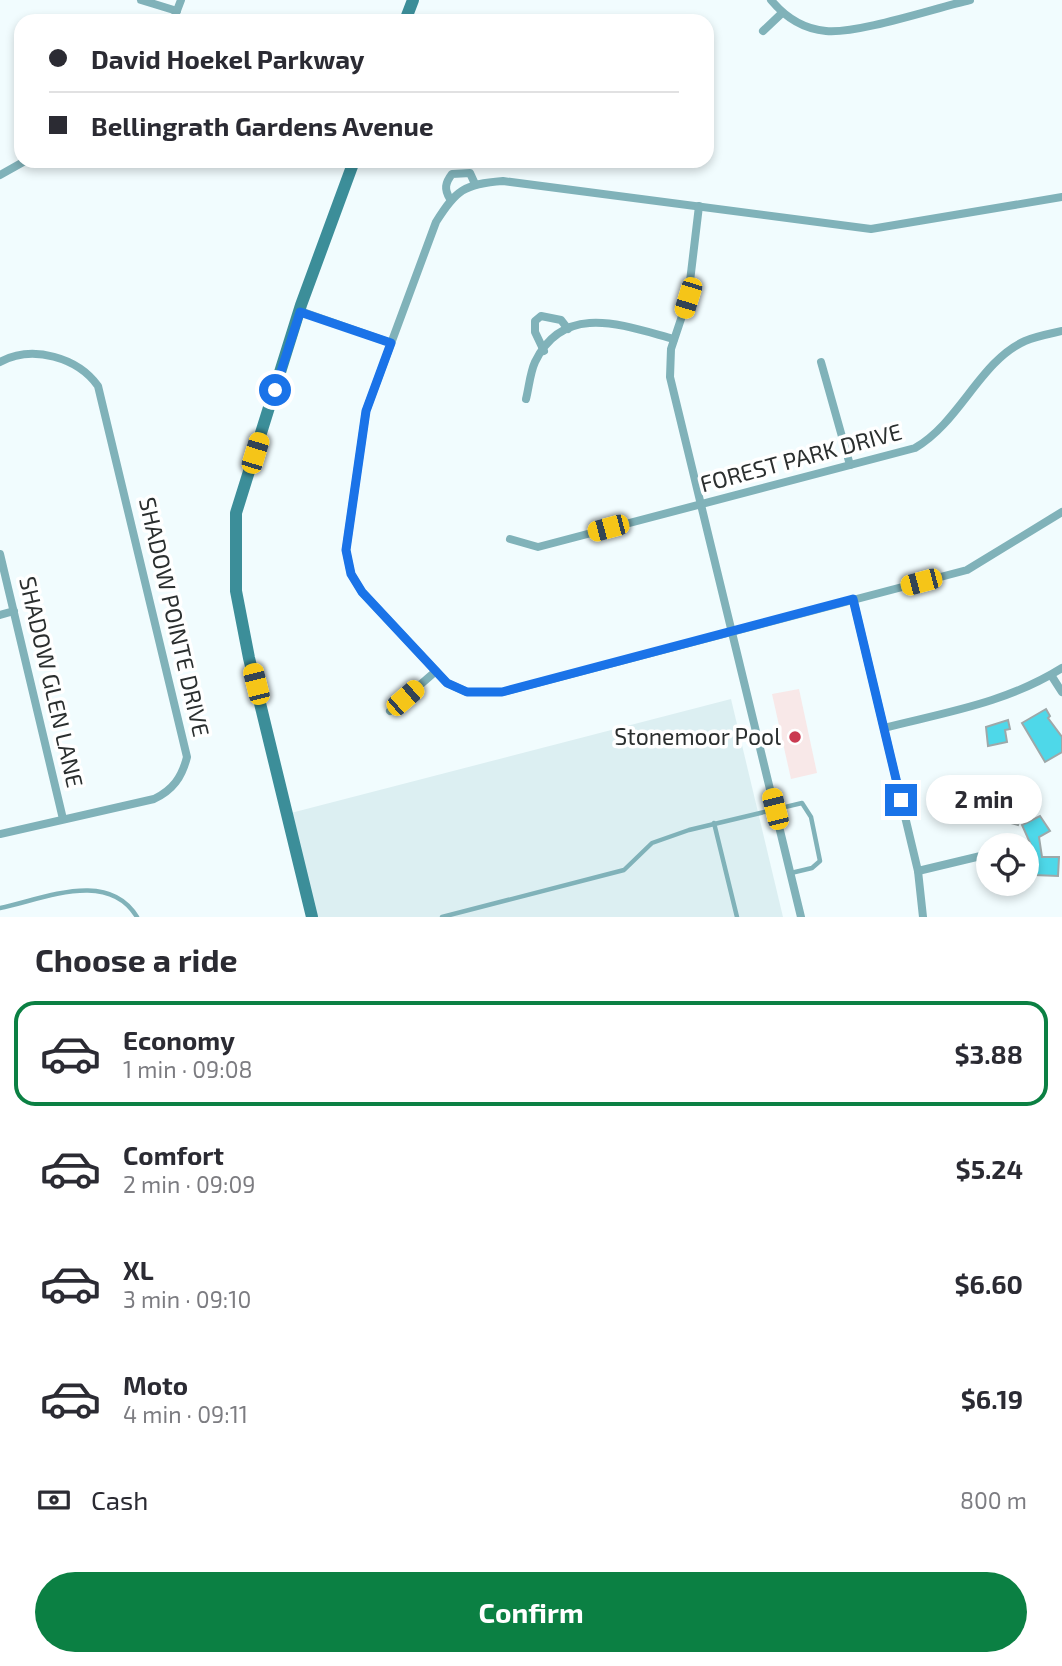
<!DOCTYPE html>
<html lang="en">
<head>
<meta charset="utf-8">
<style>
	body { margin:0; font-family:"Exo 2",sans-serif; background:#f7f7f7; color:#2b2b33; height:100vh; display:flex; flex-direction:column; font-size:26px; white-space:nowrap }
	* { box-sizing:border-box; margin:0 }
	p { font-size:23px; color:#7c7c81 }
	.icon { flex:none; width:38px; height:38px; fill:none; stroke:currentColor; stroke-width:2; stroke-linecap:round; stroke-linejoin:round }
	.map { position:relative; height:917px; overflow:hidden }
	.sheet { display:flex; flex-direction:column; background:#fff; flex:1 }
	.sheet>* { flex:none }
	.guide { position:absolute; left:14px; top:14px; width:700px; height:154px; border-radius:21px; box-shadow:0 4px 10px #0003; display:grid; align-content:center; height:154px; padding:0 35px; background:#fff }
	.controls { position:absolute; left:976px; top:833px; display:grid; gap:14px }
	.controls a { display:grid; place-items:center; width:63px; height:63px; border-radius:50%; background:#fff; box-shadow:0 4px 10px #0003; font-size:35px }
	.end { position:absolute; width:32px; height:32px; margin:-16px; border:9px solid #1a73e8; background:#fff; box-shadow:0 0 0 4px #fff }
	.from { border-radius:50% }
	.bubble { position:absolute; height:49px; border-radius:24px; background:#fff; box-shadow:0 4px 10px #0003; font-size:23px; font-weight:700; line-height:49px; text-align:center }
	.car { position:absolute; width:21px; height:42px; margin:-21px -10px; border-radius:9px; box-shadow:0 0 5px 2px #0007; background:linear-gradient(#f5c518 24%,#345 0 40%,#f5c518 0 76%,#345 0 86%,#f5c518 0) }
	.guide b { display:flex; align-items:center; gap:24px; height:66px; font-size:26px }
	.guide b+b { border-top:2px solid #e1e1e2 }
	.guide i { width:18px; height:18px; background:#2b2b33 }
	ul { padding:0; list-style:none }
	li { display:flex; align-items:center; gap:21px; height:105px; margin:0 14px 10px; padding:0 21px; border:4px solid transparent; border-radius:21px }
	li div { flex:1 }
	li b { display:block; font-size:26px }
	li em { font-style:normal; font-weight:700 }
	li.selected { border-color:#0b8043 }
	li>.icon { width:63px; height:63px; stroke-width:1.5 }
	h2 { padding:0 35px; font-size:32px; line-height:84px }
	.pay { display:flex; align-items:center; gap:18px; height:77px; padding:0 35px; font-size:26px }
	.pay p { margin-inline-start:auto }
	.primary-button { display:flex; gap:14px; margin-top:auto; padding:14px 35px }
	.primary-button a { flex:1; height:80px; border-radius:42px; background:#0b8043; color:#fff; font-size:28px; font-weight:700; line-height:80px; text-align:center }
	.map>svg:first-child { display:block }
	.built { fill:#dceff2 }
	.green { fill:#f8e8e8 }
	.building { fill:#4ed8e9; stroke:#9ea8a9; stroke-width:2 }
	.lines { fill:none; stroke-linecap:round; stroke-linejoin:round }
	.service { stroke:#80b2b9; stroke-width:4.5 }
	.minor { stroke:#80b2b9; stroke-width:8 }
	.secondary { stroke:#3c8e99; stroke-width:12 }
	.route { stroke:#1a73e8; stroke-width:9 }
	.poi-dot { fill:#ca3a51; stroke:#fff; stroke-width:2.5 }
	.labels { text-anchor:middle; stroke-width:7; stroke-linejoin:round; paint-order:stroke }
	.street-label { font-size:23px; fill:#2b2f2f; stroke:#fff }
	.poi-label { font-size:23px; fill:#2b2f2f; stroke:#fff; text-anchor:end }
</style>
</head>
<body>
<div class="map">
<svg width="1062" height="917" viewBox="0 0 1062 917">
	<rect width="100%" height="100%" fill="#f1fcfe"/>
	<path class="built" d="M731,699L783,917H312L287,814Z"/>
	<path class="green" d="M799,689L817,773L791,779L772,694Z"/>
	<g class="building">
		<path d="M1046,709L1050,716L1048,718L1062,737V752L1045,762L1022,723Z"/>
		<path d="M1008,720L1010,729L1005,730L1007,742L988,746L986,727Z"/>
		<path d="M1004,791L1021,801L1016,814L1021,816L1018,825L1004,821L1006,814L998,811Z"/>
		<path d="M1040,816L1050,831L1039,837L1042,857H1059L1058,876L1034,875V866H1030L1031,845L1022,825Z"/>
	</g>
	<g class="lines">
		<g class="service">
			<path d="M714,823L737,917"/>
			<path d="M0,908C44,899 108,869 137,917"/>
			<path d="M442,917L624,870L652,843L689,830L802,803L811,817L820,861L812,868L791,873"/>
		</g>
		<g class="minor">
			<path d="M141,0L177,11"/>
			<path d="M771,0C785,17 803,29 826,31C858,34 935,8 970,0"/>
			<path d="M173,21L181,0"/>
			<path d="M763,31L781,14"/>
			<path d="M0,175L25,161"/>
			<path d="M1062,197L871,229L503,181C464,184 456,190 436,222L366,411L346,550L351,574L362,592L447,683L467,692H503L967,570L1062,512"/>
			<path d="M450,199C444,189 445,183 452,174L470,173L475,184"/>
			<path d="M699,206L688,298L671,349L670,377L801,917"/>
			<path d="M300,311L391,343"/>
			<path d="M544,351L535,332V321L541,316L561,320L568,329"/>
			<path d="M0,362C33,344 78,358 98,386L187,757C182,777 173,790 154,799L0,834"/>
			<path d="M821,362L850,465"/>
			<path d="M526,399C529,387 530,373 535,362C564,301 625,326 674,339"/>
			<path d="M510,539L538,547L915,448C960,422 980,361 1025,341C1037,336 1049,334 1062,331"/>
			<path d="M0,554L63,819"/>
			<path d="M853,599L918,871L923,917"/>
			<path d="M0,615L14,611"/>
			<path d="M1051,675L1062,692"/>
			<path d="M390,711L436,671"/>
			<path d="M884,728C947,712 1006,703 1062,668"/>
			<path d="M918,871L989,854"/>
		</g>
		<g class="secondary">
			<path d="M405,21L413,0"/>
			<path d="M312,917L249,658L236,591V513L301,305L354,161"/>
		</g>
	</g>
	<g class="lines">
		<path class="route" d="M275,390L300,312L391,343L366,411L346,550L351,574L362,592L447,683L467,692H502L853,599L901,800"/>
	</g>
	<circle class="poi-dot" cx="795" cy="737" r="7"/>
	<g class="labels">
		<g class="street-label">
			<text transform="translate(801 458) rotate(-15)" y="8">FOREST PARK DRIVE</text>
			<text transform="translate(174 617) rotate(77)" y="8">SHADOW POINTE DRIVE</text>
			<text transform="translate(51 682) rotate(77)" y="8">SHADOW GLEN LANE</text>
		</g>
		<g class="poi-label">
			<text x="781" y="745">Stonemoor Pool</text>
		</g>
	</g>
</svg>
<div class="controls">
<a><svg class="icon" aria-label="locate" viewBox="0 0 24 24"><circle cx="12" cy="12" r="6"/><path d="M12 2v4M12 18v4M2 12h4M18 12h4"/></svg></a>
</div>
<i class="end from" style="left:275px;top:390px"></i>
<i class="end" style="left:901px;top:800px"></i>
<div class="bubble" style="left:926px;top:775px;width:116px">2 min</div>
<i class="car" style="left:688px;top:298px;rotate:197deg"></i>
<i class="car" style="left:255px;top:453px;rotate:17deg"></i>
<i class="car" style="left:608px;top:528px;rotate:255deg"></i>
<i class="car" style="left:921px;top:582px;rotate:255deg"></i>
<i class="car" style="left:256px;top:684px;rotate:346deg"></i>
<i class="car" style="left:405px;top:698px;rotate:49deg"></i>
<i class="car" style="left:775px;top:809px;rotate:346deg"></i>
<div class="guide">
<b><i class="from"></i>David Hoekel Parkway</b>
<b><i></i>Bellingrath Gardens Avenue</b>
</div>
</div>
<section class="sheet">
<h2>Choose a ride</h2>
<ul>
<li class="selected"><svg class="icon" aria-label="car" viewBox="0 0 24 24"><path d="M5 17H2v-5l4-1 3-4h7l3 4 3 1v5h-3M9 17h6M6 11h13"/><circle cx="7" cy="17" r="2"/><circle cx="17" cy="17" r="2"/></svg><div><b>Economy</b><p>1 min · 09:08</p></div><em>$3.88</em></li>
<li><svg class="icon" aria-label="car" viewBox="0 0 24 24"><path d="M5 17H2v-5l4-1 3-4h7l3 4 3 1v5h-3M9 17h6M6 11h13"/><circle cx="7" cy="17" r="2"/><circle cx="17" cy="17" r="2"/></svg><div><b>Comfort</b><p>2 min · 09:09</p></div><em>$5.24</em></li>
<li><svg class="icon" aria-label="car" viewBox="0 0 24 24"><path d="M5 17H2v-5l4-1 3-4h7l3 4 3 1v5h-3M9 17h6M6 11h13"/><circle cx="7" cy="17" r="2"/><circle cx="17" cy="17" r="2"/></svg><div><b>XL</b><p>3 min · 09:10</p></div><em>$6.60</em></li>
<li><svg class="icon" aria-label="car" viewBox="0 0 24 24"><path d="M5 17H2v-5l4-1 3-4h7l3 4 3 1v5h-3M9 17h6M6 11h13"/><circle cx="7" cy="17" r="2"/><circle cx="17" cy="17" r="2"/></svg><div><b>Moto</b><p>4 min · 09:11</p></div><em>$6.19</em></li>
</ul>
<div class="pay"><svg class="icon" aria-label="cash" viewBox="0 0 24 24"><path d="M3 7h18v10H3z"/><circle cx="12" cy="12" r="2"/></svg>Cash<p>800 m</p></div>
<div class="primary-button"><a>Confirm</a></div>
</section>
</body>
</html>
